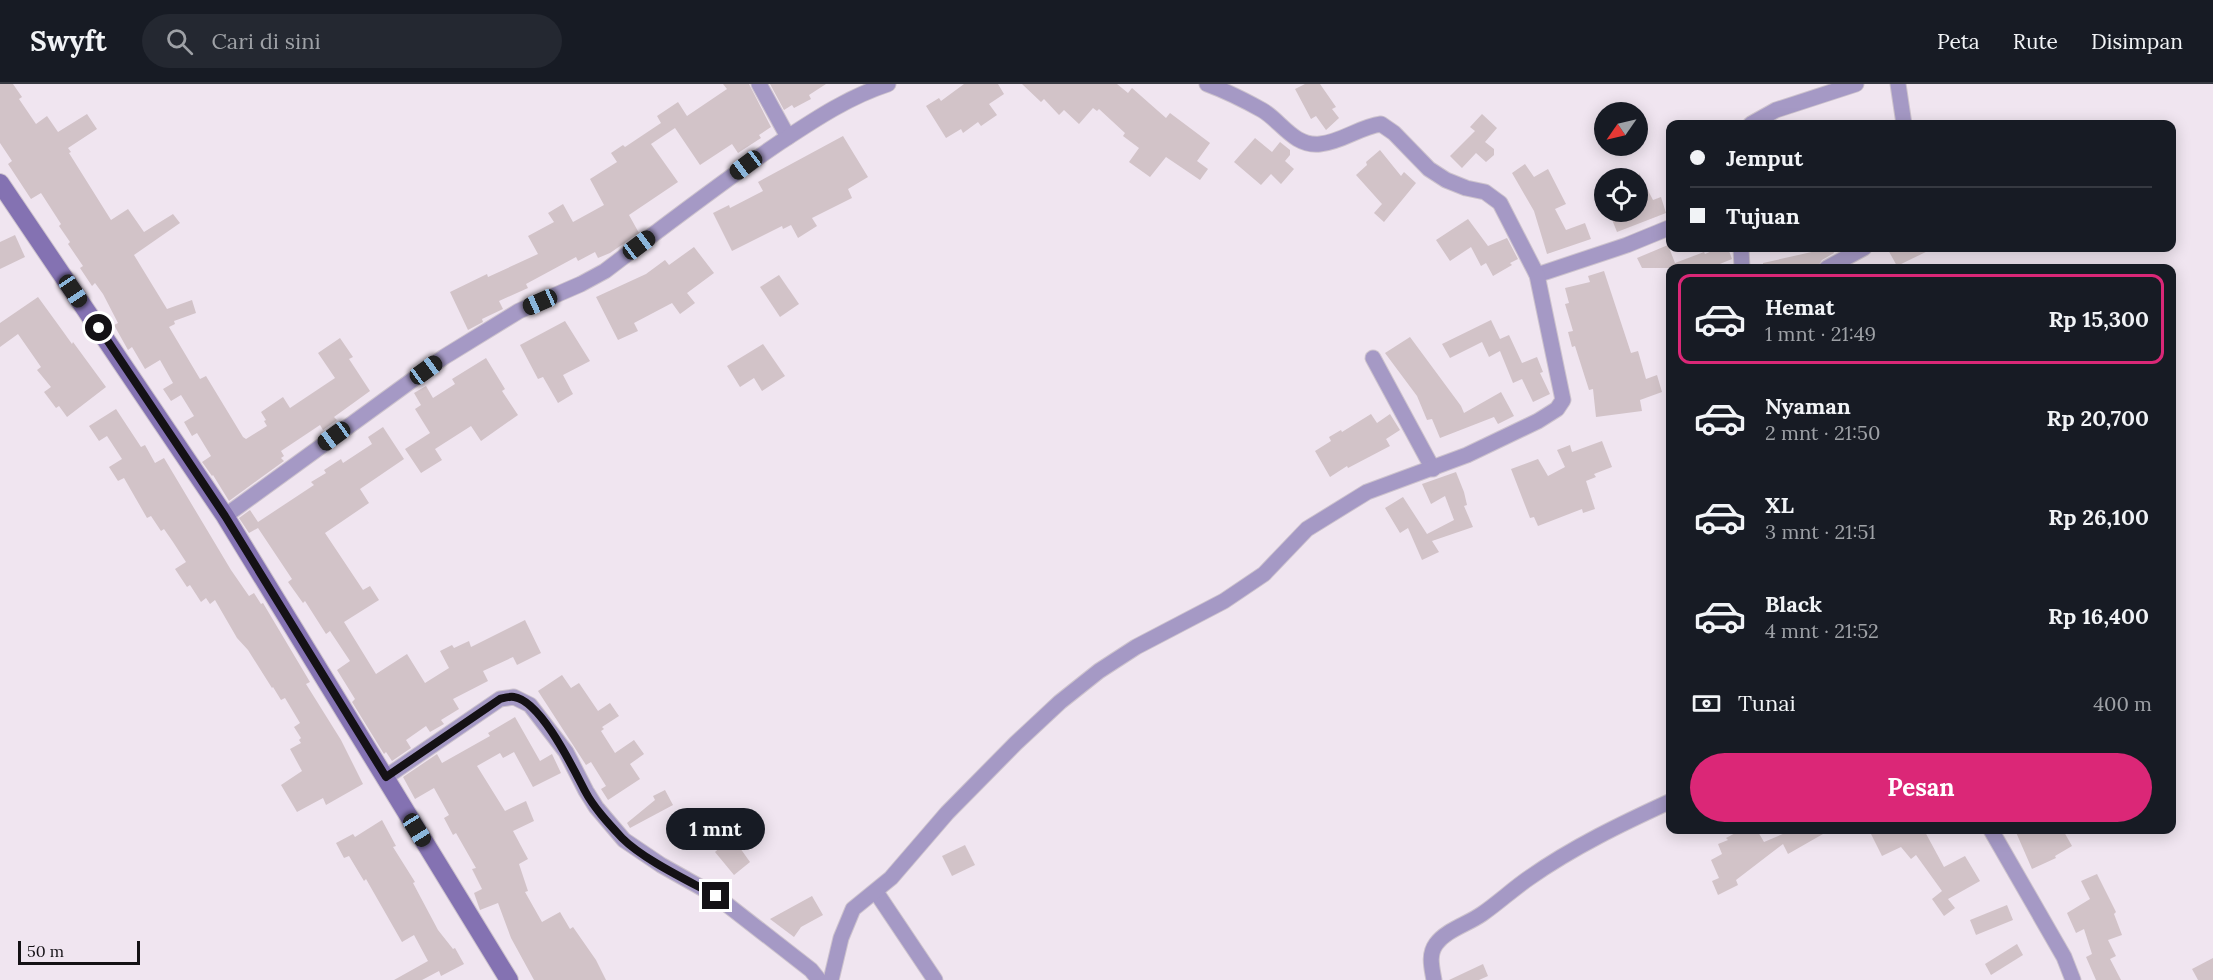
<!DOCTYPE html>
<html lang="id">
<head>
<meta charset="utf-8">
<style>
	body { margin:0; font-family:Lora,serif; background:#242831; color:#f1f3f6; height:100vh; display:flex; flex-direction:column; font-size:22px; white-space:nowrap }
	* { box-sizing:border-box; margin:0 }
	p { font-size:20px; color:#9ea1a6 }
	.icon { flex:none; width:33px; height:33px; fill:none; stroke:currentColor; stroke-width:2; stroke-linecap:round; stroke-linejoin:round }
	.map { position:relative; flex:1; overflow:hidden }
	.panel { position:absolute; left:1666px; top:180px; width:510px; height:570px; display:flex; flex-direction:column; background:#171b24; border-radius:12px; box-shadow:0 3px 15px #0003 }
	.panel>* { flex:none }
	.banner { position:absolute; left:1666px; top:36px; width:510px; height:132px; border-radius:12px; box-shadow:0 3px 15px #0003; display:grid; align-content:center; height:132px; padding:0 24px; background:#171b24 }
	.needle { width:39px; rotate:236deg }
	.buttons { position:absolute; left:1594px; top:18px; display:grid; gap:12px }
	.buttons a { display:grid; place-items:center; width:54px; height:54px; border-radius:50%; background:#171b24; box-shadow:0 3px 15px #0003; font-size:30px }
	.scale { position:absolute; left:18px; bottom:15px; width:122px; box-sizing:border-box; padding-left:6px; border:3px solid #141115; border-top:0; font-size:16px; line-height:21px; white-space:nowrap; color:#141115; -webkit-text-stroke:4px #f0e5f0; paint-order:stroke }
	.end { position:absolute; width:27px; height:27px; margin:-14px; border:8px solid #141115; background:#fff; box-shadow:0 0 0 3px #fff }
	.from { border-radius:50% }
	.bubble { position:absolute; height:42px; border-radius:21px; background:#171b24; box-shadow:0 3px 15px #0003; font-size:20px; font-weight:800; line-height:42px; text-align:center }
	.car { position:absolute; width:18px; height:36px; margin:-18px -9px; border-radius:8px; box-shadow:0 0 4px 2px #0007; background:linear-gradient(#222 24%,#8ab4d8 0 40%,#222 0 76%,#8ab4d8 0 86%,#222 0) }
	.banner b { display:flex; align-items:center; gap:21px; height:57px; font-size:22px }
	.banner b+b { border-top:2px solid #363941 }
	.banner i { width:15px; height:15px; background:#f1f3f6 }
	ul { padding:10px 0 0; list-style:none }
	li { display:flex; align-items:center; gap:18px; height:90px; margin:0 12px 9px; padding:0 12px; border:3px solid transparent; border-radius:12px }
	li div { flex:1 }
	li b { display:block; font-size:22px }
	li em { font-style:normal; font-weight:800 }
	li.selected { border-color:#db2777 }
	li>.icon { width:54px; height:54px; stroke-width:1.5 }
	.pay { display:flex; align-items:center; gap:15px; height:66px; padding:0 24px; font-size:22px }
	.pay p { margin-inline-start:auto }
	.action { display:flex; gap:12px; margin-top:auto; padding:12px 24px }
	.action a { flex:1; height:69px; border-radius:36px; background:#db2777; color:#fff; font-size:24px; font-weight:800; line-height:69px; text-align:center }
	header { display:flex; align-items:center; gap:36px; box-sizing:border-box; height:84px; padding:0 30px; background:#171b24; border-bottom:2px solid #363941 }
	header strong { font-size:28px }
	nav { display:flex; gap:33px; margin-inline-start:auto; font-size:21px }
	.search { width:420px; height:54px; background:#242831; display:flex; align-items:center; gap:15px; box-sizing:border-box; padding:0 21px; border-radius:33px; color:#9ea1a6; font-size:22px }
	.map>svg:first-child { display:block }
	.building { fill:#d2c3c8 }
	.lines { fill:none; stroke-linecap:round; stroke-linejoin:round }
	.minor-casing { stroke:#cdc3cd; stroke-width:17 }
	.secondary-casing { stroke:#cdc3cd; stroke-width:20 }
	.minor { stroke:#a599c5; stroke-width:15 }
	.secondary { stroke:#8472b2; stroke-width:18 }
	.route { stroke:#141115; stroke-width:8 }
</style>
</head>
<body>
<header>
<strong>Swyft</strong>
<div class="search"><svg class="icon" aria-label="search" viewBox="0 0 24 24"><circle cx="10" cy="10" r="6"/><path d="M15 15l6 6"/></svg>Cari di sini</div>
<nav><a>Peta</a><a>Rute</a><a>Disimpan</a></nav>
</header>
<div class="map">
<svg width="2213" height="896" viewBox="0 0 2213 896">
	<rect width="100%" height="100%" fill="#f0e5f0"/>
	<g class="building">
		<path d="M0,0H13L22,13L19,15L36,40L47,32L58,48L87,30L97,45L68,64L71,68L69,69L111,136L128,125L144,148L173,130L180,139L134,171L167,225L192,216L196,229L174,237L175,240L169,243L200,295L206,292L243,353L246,355L267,342L264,337L266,336L261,328L283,313L290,324L335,294L318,269L340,254L353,273L349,275L370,307L334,333L337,336L323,346L320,341L281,367L284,372L281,374L284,377L229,417L213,391L212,392L202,378L211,372L197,349L192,352L184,338L194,332L181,311L171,317L163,305L173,299L160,276L145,285L132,263L128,266L114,241L118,239L103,210L95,199L92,202L80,184L83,182L68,160L70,158L59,142L61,140L41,109L31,115L8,80L12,77L0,59Z"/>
		<path d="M723,0H749L771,43L759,51L761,54L738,69L732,60L700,81L675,44L651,60L678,98L629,131L639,149L610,169L598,174L595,168L578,177L576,173L526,200L528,204L499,217L503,225L482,235L483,238L468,246L450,208L487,190L488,193L538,170L528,152L554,138L548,129L563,120L573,138L604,121L590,95L617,78L611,69L623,61L625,63L661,39L657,32L678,18L687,32L727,5Z"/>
		<path d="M770,0H826L809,11L811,15L794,24L792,21L784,26Z"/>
		<path d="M964,0H998L1004,10L989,20L997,31L981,42L978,38L963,49L961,45L946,54L926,22L939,14L941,17Z"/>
		<path d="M1022,0H1117L1128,9L1132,4L1166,34L1170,29L1210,59L1197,77L1208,85L1200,96L1166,73L1150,93L1129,78L1139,64L1123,52L1125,49L1099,25L1097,27L1093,24L1079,40L1064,26L1059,31L1044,15L1041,18Z"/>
		<path d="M1305,0H1320L1336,23L1332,25L1339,34L1326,46L1316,32L1311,35L1295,5Z"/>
		<path d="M1482,30L1497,44L1485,58L1494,65V71L1486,78L1476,69L1462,84L1450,72L1475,47L1470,43Z"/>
		<path d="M843,52L868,93L848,105L852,114L812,134L817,142L798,154L791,141L783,145L782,142L732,167L713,129L729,121L730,124L763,107L758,98Z"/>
		<path d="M1255,54L1272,68L1280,58L1290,66V71L1285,77L1294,85L1281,100L1271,90L1261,101L1234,78Z"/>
		<path d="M1380,66L1401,92L1404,88L1416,99L1384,138L1374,129L1382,120L1356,91L1367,81L1366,78Z"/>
		<path d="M1525,80L1534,93L1548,85L1566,120L1555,125L1566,146L1585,139L1591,155L1547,170L1534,127L1512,89Z"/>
		<path d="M1639,89L1653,116L1661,113L1666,129L1617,148L1609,128H1638Z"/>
		<path d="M1468,135L1488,162L1507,154L1518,175L1510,179L1512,181L1493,192L1486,179L1481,182L1471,163L1450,177L1436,156Z"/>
		<path d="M15,151L25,173L0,185V158Z"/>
		<path d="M1668,161L1675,179L1704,168L1705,170L1719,164H1728L1732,175L1710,184H1642L1637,174Z"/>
		<path d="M694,163L714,189L687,209L695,219L680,230L672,219L634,239L638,247L618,256L596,213L646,190L665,176L669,181Z"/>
		<path d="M1815,164H1832L1834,169L1822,176L1817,184H1763V179L1816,167Z"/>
		<path d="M1887,164H1934L1897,182Z"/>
		<path d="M1604,187L1631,269L1638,267L1646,295L1657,291L1662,308L1640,316L1642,327L1596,333L1593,305L1589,306L1575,262L1572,263L1568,248L1573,247L1565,220L1569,219L1565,204L1590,198L1588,192Z"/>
		<path d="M779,191L799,220L780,233L760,203Z"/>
		<path d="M38,213L62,246L72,260L73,258L106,303L67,333L59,322L56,324L44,308L51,303L37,286L41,283L18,250L0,263V239Z"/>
		<path d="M1491,236L1500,255L1509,251L1522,279L1537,273L1543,288L1540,289L1550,310L1533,318L1522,295L1513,299L1500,267L1489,273L1482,258L1450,274L1442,260Z"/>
		<path d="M565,237L590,277L563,291L573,310L558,319L543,293L538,295L520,261Z"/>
		<path d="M1410,253L1461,322L1464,329L1501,308L1514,332L1498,340L1494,333L1440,354L1432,335L1427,336L1417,312L1385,269Z"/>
		<path d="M763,260L785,292L762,307L754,294L740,303L727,282Z"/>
		<path d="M486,274L505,305L502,307L518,331L481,357L471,342L435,365L442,376L421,389L405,365L430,349L415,325L421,321L414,309L426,302L433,314L455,300L452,295Z"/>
		<path d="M116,325L141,363L145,361L155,379L164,374L231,486L249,512L254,509L261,520L263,519L310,598L306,600L341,656L363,700L326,721L323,714L297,728L281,701L302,687L290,665L301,659L299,656L301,654L294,643L300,639L285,614L281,616L273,603L272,604L248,566L237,554L215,516L210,520L206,514L201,518L190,501L187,503L175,485L186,478L173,458L164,445L161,447L151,432L147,434L124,394L118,397L109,383L122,375L107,352L99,357L89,342Z"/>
		<path d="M1371,330L1377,339L1390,330L1400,346L1386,355L1390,362L1348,384L1347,382L1330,393L1315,367L1331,357L1329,353L1341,346L1342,348Z"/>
		<path d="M383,343L404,375L360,405L369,419L325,449L363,506L370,502L379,516L344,538L376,590L407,570L425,599L449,584L440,567L452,561L454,564L469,557L471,563L525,536L541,569L517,581L513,573L483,587L488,597L453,615L459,625L441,636L444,640L430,648L426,642L406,656L411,664L392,677L386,668L384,670L352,618L355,615L337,586L350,577L330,547L326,550L305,517L303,519L288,498L292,495L258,444L249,449L239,434L250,426L258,438L314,401L311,398L326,389L324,386L341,375L343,379L372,360L368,353Z"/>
		<path d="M1602,357L1612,383L1594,390L1596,393L1586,397L1595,425L1583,429L1582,425L1538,442L1534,433L1530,434L1511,385L1538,375L1548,392L1565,383L1557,366L1570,361L1572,368Z"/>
		<path d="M1456,388L1464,408L1467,421L1464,422L1473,443L1432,457L1439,468L1422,476L1408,444L1400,449L1385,424L1403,413L1427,450L1454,436L1445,412L1431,420L1422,400Z"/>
		<path d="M562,591L571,604L579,599L598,627L610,619L619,632L602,643L604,645L601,647L615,669L634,656L644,670L630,680L640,695L608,716L601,705L606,702L591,678L586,681L538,607Z"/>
		<path d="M515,633L540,677L552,670L561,689L533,703L514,668L503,674L500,669L477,682L505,727L526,717L534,737L513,747L528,775L519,780L528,807L525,808L542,838L560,828L570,845L573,843L596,876L606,896H534L511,854L498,819L480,826L474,809L482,805L472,785L476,784L456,749L453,751L444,734L449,731L434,704L415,715L403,693L437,670L442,679L490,652L488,649Z"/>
		<path d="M665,706L673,721L630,744L627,739L655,716L653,712Z"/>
		<path d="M382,736L396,762L393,763L415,798L413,799L438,846L453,865L455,864L464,880L441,892L439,887L422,896H394L428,877L414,851L402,858L366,795L364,797L349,772L344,774L336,759L353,750L355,753Z"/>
		<path d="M1741,746H1757L1764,758L1792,746H1830L1788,770L1783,760L1736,796L1738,801L1718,811L1712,797L1719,794L1711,776L1722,770L1718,760L1728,756L1726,754Z"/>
		<path d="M1869,746H1924L1944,783L1965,772L1980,797L1948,815L1955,824L1944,832L1932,815L1942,807L1916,771L1911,775L1901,763L1882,772Z"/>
		<path d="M2015,746H2063L2072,762L2055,772L2056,774L2032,785Z"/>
		<path d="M733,752L742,763L740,764L750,778L734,791L715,768Z"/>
		<path d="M965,761L975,781L952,792L942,772Z"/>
		<path d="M2097,790L2116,828L2114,830L2122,851L2108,856L2116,872L2110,875L2121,896H2096L2086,873L2092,870L2084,845L2076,849L2067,829L2090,815L2081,797Z"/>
		<path d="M812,812L823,831L801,843L794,853L770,835Z"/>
		<path d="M2007,821L2013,836L1976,851L1970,836Z"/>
		<path d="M2017,860L2023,871L1991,891L1985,880Z"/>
		<path d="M2213,874V896H2198L2192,885Z"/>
		<path d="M1483,880L1488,892L1479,896H1449Z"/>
	</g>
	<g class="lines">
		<defs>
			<g id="minor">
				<path d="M759,0L788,53"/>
				<path d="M1898,0L1904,40"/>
				<path d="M1751,40L1776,26L1856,0"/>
				<path d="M1741,164L1742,184"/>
				<path d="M1827,184L1864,164"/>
				<path d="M1537,191L1627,161L1671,143"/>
				<path d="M1373,274L1433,385"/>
				<path d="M225,432L444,273L519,227L581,200L605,187C663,143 720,99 779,59C814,36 848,13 888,0"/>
				<path d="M386,693L500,615L514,613L530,621L566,668L586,707L596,723L624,756L661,781L716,812L811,886L819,896"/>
				<path d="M1991,746L2064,873L2073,896"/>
				<path d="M876,808L935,896"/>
				<path d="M831,896L841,854L853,825L891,794L947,729L1016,659L1060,618L1099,587L1136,563L1224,517L1264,490L1307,445L1367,408L1467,371L1538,337L1557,325L1563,316L1537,191L1500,119L1485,108L1466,104L1446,96L1429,85L1394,49L1381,40C1359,43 1342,58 1320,60C1294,63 1281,37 1262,26C1244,16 1226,7 1207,0"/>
				<path d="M1434,896C1432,884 1428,871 1436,860C1446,846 1468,840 1482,830C1498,819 1513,805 1529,794C1573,763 1623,739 1671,717"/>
			</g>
			<path id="secondary" d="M0,99L225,432L509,896"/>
		</defs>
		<use href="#minor" class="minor-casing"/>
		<use href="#secondary" class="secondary-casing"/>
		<use href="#minor" class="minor"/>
		<use href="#secondary" class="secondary"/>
	</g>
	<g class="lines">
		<path class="route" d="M99,244L225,432L386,693L500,615C504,614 510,612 514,613C541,617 573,684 585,707C594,724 609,740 622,754C644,776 689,797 716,812"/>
	</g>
</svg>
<div class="buttons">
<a><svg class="needle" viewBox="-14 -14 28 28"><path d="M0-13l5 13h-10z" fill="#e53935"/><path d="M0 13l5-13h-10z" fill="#9ea1a6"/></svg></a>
<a><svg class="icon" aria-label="locate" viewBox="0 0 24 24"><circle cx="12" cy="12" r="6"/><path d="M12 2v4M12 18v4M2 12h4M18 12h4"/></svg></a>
</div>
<div class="scale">50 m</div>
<i class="end from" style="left:99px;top:244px"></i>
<i class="end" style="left:716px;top:812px"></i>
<div class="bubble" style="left:666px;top:724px;width:99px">1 mnt</div>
<i class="car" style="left:746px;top:81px;rotate:233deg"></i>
<i class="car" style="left:639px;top:161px;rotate:53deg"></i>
<i class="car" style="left:73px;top:207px;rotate:146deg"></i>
<i class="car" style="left:540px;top:218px;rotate:246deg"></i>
<i class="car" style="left:426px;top:286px;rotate:54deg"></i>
<i class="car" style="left:334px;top:352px;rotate:234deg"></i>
<i class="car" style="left:417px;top:746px;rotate:148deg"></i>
<div class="banner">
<b><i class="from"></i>Jemput</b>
<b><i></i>Tujuan</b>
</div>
<section class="panel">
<ul>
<li class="selected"><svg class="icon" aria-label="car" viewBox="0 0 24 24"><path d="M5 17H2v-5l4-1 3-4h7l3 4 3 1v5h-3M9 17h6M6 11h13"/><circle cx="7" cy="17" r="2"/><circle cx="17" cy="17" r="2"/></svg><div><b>Hemat</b><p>1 mnt · 21:49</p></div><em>Rp 15,300</em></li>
<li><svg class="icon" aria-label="car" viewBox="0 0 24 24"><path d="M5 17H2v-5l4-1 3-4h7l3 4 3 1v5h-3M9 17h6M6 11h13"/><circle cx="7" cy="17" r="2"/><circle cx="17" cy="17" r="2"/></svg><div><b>Nyaman</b><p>2 mnt · 21:50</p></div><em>Rp 20,700</em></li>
<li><svg class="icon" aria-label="car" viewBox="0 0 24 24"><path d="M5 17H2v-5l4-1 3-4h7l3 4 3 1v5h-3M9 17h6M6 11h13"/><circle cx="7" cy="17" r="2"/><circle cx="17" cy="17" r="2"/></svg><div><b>XL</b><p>3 mnt · 21:51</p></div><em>Rp 26,100</em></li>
<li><svg class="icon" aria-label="car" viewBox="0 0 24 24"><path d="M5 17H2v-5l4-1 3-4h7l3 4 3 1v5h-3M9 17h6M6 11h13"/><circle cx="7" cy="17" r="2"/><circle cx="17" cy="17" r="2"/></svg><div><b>Black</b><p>4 mnt · 21:52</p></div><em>Rp 16,400</em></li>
</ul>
<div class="pay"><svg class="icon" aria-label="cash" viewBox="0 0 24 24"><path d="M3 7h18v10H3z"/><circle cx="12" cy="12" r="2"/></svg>Tunai<p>400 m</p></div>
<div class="action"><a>Pesan</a></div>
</section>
</div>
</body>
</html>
